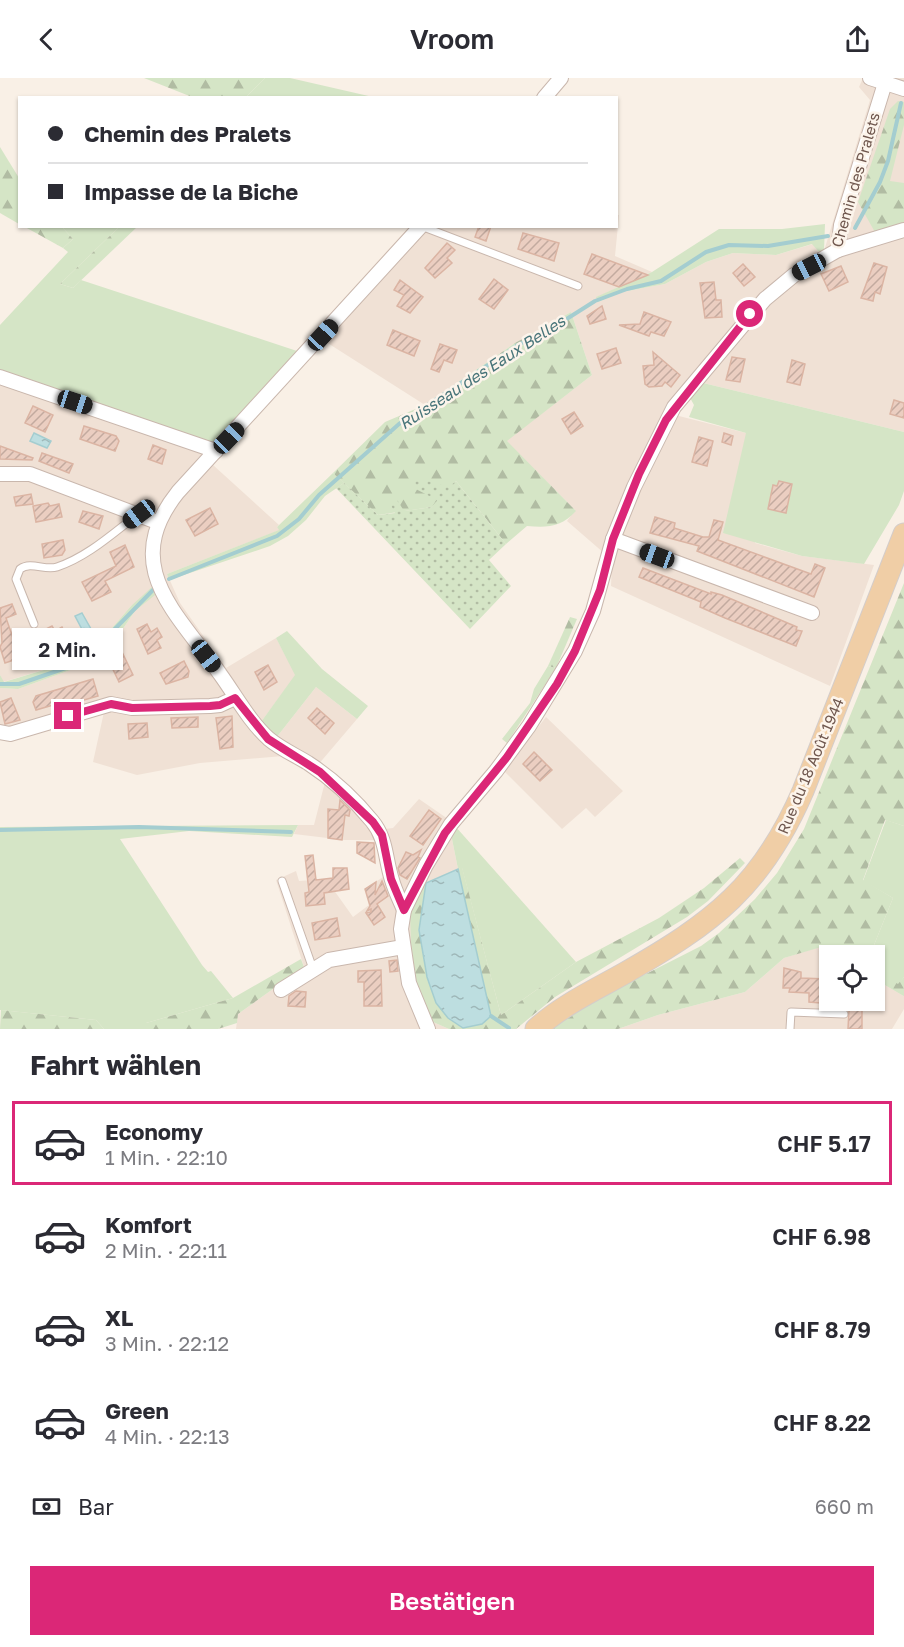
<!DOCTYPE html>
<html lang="de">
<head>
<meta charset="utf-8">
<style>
	body { margin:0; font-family:"Golos Text",sans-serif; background:#f2f2f3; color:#2b2b33; height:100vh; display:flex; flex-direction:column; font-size:22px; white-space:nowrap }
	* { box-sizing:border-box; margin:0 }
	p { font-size:20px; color:#7c7c81 }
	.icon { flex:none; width:33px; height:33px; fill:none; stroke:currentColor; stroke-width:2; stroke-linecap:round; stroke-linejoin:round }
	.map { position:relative; height:951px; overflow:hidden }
	.sheet { display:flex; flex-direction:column; background:#fff; flex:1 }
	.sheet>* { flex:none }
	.guide { position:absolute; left:18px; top:18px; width:600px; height:132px; border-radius:0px; box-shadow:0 2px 4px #0004; display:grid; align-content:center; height:132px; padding:0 30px; background:#fff }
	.tools { position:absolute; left:819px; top:867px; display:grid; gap:12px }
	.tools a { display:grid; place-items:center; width:66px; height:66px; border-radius:0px; background:#fff; box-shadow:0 2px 4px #0004; font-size:30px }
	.end { position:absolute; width:27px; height:27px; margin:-14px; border:8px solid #db2777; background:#fff; box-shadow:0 0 0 3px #fff }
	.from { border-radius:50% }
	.bubble { position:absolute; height:42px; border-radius:0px; background:#fff; box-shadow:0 2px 4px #0004; font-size:20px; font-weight:600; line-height:42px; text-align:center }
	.car { position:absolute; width:18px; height:36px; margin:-18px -9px; border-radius:8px; box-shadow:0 0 4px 2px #0007; background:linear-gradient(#222 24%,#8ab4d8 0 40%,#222 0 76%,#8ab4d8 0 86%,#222 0) }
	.guide b { display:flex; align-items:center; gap:21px; height:57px; font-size:22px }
	.guide b+b { border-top:2px solid #e1e1e2 }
	.guide i { width:15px; height:15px; background:#2b2b33 }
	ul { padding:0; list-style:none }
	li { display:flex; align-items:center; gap:18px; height:84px; margin:0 12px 9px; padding:0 18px; border:3px solid transparent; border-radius:0px }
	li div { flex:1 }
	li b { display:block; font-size:22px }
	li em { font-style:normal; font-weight:600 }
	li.active { border-color:#db2777 }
	li>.icon { width:54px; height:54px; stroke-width:1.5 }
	h2 { padding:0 30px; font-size:27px; line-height:72px }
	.pay { display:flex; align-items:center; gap:15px; height:66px; padding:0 30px; font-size:22px }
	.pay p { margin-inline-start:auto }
	.action { display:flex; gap:12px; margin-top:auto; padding:12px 30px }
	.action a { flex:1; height:69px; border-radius:0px; background:#db2777; color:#fff; font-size:24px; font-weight:600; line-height:69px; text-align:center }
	header { display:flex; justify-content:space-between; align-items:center; height:78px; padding:0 30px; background:#fff; font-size:27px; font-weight:600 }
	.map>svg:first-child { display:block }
	.residential { fill:#f0e1d5 }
	.grass { fill:#d5e5c6 }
	.forest { fill:url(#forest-firs) }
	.garden { fill:url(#garden-dots) }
	.water { fill:url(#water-ripples); stroke:#a4cdd0; stroke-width:1.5 }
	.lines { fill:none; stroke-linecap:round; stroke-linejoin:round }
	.stream { stroke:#a4cdd0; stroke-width:4 }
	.building { fill:url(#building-hatch); stroke:#dbb4a3; stroke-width:1.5 }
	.lane-casing { stroke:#c9b7ad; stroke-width:9 }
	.street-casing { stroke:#c9b7ad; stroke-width:16 }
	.primary-casing { stroke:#d4cdca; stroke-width:23 }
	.lane { stroke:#fff; stroke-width:7 }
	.street { stroke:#fff; stroke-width:14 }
	.primary { stroke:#f0cea6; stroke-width:21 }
	.route { stroke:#db2777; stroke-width:8 }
	.labels { text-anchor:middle; stroke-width:5; stroke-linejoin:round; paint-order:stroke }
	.street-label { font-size:15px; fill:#6f574e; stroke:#fcf4eb }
	.water-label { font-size:16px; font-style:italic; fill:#477479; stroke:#fcf4eb }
</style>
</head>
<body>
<header><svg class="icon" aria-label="back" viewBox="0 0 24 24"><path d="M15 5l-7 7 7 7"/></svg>Vroom<svg class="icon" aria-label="share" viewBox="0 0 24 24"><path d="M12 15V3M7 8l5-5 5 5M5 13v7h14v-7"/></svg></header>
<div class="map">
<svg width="904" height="951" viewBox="0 0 904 951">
	<defs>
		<pattern id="forest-firs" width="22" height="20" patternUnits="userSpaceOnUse" patternTransform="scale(1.5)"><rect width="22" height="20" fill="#d5e5c6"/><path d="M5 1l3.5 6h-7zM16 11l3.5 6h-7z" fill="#b1bca3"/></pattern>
		<pattern id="garden-dots" width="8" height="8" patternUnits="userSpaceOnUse" patternTransform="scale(1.5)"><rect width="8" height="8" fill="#d5e5c6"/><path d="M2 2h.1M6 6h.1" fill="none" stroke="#b1bca3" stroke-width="1.8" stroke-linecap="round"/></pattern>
		<pattern id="water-ripples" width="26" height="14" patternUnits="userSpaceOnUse" patternTransform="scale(1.5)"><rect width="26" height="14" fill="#bddee0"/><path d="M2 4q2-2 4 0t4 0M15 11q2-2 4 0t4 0" fill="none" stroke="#9eb7b8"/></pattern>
		<pattern id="building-hatch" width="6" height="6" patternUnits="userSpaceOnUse" patternTransform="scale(1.5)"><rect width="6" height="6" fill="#ebcec1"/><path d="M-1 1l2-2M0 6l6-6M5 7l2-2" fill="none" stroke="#c3aa9f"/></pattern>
	</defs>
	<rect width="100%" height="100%" fill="#f9f0e6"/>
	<g class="residential">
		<path d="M863,0H904V354L699,304L675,337L746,355L755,465L802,478L874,487L830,608L611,508L612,482L567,443L575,432L506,363L592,297L571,234L515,265L425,327L326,264L290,280L409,149L616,148L617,137H619L615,178L652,194L597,219L598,224L622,214L665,206L706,184L733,175L776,177L813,166L824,173L870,22L859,9Z"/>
		<path d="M0,293L212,365L213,387L279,447L277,449L280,452L167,496L180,525L226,590L276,560L296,597L261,644L276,660L316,609L357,641L312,694L283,678L200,685L137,697L93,684L104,634L0,659V610L18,611L87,586L110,558L122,552L135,533L154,517L131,528L87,579L3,604L0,597Z"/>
		<path d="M546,639L623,713L595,739L586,730L562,751L504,693Z"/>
		<path d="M325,704L385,751L393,750L419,721L448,741L458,791L421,807L433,944L449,951H236L238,936L304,889L276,802L296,793L299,803L326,801L353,839L373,824L365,811L389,795L381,762H344L294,756L298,747H314Z"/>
		<path d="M828,866L826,883L829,884L830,922H874L875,901L904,918V931L892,951H618L658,937L745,914L784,880Z"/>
	</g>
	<g class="grass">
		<path d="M265,0H290L373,19H246Z"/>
		<path d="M825,146L824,173H818L812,166L776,177L733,175L706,184L665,206L622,214L598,224L596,219L652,194L719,151H782Z"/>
		<path d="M62,149H119L60,206L73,210L81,202L297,273L212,365L0,293V247L68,174L63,170L73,161Z"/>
		<path d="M699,304L904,354V413L899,427L864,486L802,478L723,455L746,355L689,339L694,327L689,318Z"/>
		<path d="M333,395L344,405L325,418L306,442L288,458L270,468L169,502L167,496L279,452L277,449Z"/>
		<path d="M152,509L155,517L135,533L122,552L109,558L87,586L18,611L0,610V597L4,604L87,579L131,528Z"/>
		<path d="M287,553L322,591L368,628L357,641L316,609L276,660L261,644L295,597L276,560Z"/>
		<path d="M548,588L556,590L507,665L502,661L530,625L534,611Z"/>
		<path d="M886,742L904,748V899L899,906L904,918L875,901L874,878L870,877L893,820L863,803Z"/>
		<path d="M298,747L292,759L189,753L120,761L202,887L208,894L211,893L233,920L146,945V951H104L96,942L0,932V749Z"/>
		<path d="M455,748L576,884L501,937L462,790L458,791L451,756Z"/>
	</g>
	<g class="forest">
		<path d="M144,0H265L246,19H192Z"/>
		<path d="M898,23L904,24V47L890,103L904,105V145L876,156L858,124L890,31Z"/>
		<path d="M0,69L19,100V146L0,135Z"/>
		<path d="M25,149H62L73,161L63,170Z"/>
		<path d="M119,149H137L73,210L60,206Z"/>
		<path d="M571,234L592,297L507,363L576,433C561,449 548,450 527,448L506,466L456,403L432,429L378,437L333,395L385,344L425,327L515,265Z"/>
		<path d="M904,505V748L885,742L863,802L893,820L870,877L830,878L829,884L826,883L828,867L784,880L745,914L658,937L618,951H547L575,932L701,868L719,855L755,821L777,795L804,751Z"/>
		<path d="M570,539L577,541L556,590L548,588Z"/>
		<path d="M740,780L745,785L708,823L687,839L555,919L516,951H449L433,944L416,907L411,866L410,837L421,807L426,805L419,852L463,950L482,946L491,938L458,791L462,789L501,937L576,884L659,840L704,810Z"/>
		<path d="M301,881L304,889L238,936L237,945L218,951H146V945L233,920Z"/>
		<path d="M875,893L898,906L904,899V918L875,901Z"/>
		<path d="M1,932L96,942L104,951H0Z"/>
	</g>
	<path class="garden" d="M414,399L449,409L456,403L506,466L489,482L511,508L470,551L336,410L344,405L378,437L395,435L389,423L396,420L404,433L432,429L437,422L410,408Z"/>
	<g class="water">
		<path d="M34,355L51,363L47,370L30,363Z"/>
		<path d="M82,535L91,551L84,555L75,538Z"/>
		<path d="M458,791L491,938L482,946L463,950L448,940L436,925L427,899L419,852L426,805Z"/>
	</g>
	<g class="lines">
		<g class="stream">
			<path d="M855,150L880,104L888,83L901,25"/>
			<path d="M169,501L277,458L299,441L319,417L399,346L518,267L554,249L595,223L627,211L661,203L706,174L729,167L768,168L828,158"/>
			<path d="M0,606H19L89,582L107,559L153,512"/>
			<path d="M0,752L139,749L291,754"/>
			<path d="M491,938L509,950"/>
		</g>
	</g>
	<g class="building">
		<path d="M479,148H491L486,163L475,159Z"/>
		<path d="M523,155L559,165L554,183L518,171Z"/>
		<path d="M447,165L455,172L447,180L452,185L435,200L425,190Z"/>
		<path d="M592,176L648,197L619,209L584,196Z"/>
		<path d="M874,185L887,189L880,216L875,214L873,223L861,220Z"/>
		<path d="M743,186L755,199L744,208L733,195Z"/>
		<path d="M841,188L848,204L829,213L821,196Z"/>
		<path d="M494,201L508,212L494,231L479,221Z"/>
		<path d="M400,202L423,219L410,235L397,228L404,217L394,212Z"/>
		<path d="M714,204L716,222H721L722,239L705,240L700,205Z"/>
		<path d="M602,228L606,241L590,246L587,238Z"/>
		<path d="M644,234L671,244L664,258L651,254L649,258L619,247L640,246Z"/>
		<path d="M393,252L420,263L414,278L387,267Z"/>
		<path d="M440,266L457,272L452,285L444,282L439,294L431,291Z"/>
		<path d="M616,270L621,285L602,291L597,276Z"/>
		<path d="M653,274L680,297L671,309L665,304L662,308L649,309L645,306L643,288L654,287Z"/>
		<path d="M732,279L745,281L740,304L726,302Z"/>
		<path d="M792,282L805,286L800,307L787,304Z"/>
		<path d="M894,322L904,325V340L890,336Z"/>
		<path d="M33,328L53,337L45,354L25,345Z"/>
		<path d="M574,334L583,348L571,356L562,341Z"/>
		<path d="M84,348L116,358L119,363L115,373L80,361Z"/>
		<path d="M724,355L733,358L731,367L722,364Z"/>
		<path d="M699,359L713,363L707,388L692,384Z"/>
		<path d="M153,367L166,372L162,386L148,381Z"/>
		<path d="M0,368L33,380L32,382L0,381Z"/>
		<path d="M42,375L73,386L69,395L39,383Z"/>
		<path d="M779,403L792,406L786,435L768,431L773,407L777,408Z"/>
		<path d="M31,416L33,426L16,428L14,419Z"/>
		<path d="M48,425L50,428L59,426L62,439L36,444L33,428Z"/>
		<path d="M210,430L218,446L195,458L186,442Z"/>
		<path d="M83,433L103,438L99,451L79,444Z"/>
		<path d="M655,439L675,445L674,450L703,459H709L714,442L723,444L718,462L811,496L815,486L825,490L814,519L697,473L699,468L650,455Z"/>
		<path d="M63,462L65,472L62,477L44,480L42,466Z"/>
		<path d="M125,467L134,489L105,503L111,514L92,523L82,504L116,488L110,474Z"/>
		<path d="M643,490L711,516V514L722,517L797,549L796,552L802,553L796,568L725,540L700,529L701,524L639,499Z"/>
		<path d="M12,526L16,536L6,540L19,577L17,581L5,585L0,569L2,565L0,530Z"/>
		<path d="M147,546L151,554L157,550L162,559L157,562L161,570L148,576L137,551Z"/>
		<path d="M52,548L55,553L62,549L71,568L56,575L42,553Z"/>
		<path d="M122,574L133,597L119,604L108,581Z"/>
		<path d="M184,583L189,593L188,599L166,606L160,595Z"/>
		<path d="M268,587L277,604L264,612L255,594Z"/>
		<path d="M93,601L98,618L77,624L70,622L36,632L33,624L36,618Z"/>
		<path d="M11,620L20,642L5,646L0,624Z"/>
		<path d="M317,630L334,645L325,656L308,640Z"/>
		<path d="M232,638L233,669L220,671L216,640Z"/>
		<path d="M198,639V649L172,650L171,640Z"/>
		<path d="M147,645L148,659L129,661L128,646Z"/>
		<path d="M534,674L552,692L540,703L523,686Z"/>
		<path d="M340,722L350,732L349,738L345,737L342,762L328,760V731L339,732Z"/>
		<path d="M429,732L441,741L423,767L410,758Z"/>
		<path d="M357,764L374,765L375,785L357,775Z"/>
		<path d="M421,772L418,779L420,780L407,801L400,797L398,790L406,774L413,777Z"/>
		<path d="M313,777L316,802L333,800V790H347L349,811L324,815L325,826L306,828L305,815L309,814L305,778Z"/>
		<path d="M382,803L388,818L377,826L385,839L374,847L366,835L371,834V831L367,833L370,828L365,811L376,804L375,817Z"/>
		<path d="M337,840L340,858L315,862L312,845Z"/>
		<path d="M397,882L398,893L390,894L389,883Z"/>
		<path d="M784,890L801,894V900L827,901V921L820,920V925L809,924V915L789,914L790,910H783Z"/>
		<path d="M381,892L382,928H364V904H358V893Z"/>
		<path d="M296,913L306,914L305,929L288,928L289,918Z"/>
		<path d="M837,922H869V932L862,931V951H848L849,931L837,930Z"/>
	</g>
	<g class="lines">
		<defs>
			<g id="lane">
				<path d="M421,148L578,208"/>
				<path d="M34,546L16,501L20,491C31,483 45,493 57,489C87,479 112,456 137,437"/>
				<path d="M282,803L313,891"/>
				<path d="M790,951L791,934L844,936"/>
			</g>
			<g id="street">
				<path d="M870,0L904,11"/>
				<path d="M544,20L561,0"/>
				<path d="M838,172L904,152"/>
				<path d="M0,299L216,373"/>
				<path d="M0,396H30L157,444"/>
				<path d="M613,461L812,535"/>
				<path d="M0,654L10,656L111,626L132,630L210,628L220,627L235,620"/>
				<path d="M404,832C400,822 395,813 392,802C385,781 387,761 372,743C354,721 331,700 308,685C295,677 281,671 269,661C249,643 236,618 220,596C178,535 118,489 178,414L421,148"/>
				<path d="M281,912L329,882L403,869"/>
				<path d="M428,951L409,905L401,851L404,832L426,787L451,746L496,693L529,648L575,573L593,533L613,461L634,409L674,329L765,221L794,197L838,172L841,147L885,5"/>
			</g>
			<path id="primary" d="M536,951C562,927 595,912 625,895C713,845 762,808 803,713L904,456"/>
		</defs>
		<use href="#lane" class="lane-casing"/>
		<use href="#street" class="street-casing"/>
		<use href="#primary" class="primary-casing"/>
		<use href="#lane" class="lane"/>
		<use href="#street" class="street"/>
		<use href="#primary" class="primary"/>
	</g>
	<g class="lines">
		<path class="route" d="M68,638L111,626L132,630L210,628L220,627L235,620L268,661L320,694L373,744L382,757L391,801L404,832L445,755L507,679L557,606L575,573L600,512L613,461L639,396L666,342L750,236"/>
	</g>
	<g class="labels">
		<g class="street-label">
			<text transform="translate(856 102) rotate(-74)" y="5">Chemin des Pralets</text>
			<text transform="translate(811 688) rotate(-67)" y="5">Rue du 18 Août 1944</text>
		</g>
		<g class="water-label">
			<text transform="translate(482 294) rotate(-33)" y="6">Ruisseau des Eaux Belles</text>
		</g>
	</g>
</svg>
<div class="tools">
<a><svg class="icon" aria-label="locate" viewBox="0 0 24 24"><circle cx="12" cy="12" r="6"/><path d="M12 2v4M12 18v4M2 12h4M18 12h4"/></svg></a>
</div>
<i class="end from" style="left:750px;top:236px"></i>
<i class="end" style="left:68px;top:638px"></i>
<div class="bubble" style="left:12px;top:550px;width:111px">2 Min.</div>
<i class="car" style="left:809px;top:189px;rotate:243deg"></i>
<i class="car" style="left:323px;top:257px;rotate:43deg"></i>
<i class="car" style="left:75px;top:324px;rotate:108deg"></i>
<i class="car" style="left:229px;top:360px;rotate:44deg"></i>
<i class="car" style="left:139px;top:436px;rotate:233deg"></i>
<i class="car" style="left:657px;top:478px;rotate:290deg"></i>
<i class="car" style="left:206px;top:578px;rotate:142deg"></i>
<div class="guide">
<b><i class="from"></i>Chemin des Pralets</b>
<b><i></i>Impasse de la Biche</b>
</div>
</div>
<section class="sheet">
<h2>Fahrt wählen</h2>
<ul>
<li class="active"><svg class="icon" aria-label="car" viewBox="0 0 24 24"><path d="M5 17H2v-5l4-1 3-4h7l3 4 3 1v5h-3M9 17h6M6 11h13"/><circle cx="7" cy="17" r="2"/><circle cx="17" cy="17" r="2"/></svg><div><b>Economy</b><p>1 Min. · 22:10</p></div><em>CHF 5.17</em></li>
<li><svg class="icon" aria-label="car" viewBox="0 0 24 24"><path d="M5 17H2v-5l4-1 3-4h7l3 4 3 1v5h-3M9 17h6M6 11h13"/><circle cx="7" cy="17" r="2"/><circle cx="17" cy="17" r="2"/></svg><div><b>Komfort</b><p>2 Min. · 22:11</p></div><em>CHF 6.98</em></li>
<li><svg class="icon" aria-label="car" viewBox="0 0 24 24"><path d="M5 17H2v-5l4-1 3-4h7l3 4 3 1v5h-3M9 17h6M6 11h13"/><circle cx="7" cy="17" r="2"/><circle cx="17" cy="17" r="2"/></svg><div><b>XL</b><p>3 Min. · 22:12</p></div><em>CHF 8.79</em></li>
<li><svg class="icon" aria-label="car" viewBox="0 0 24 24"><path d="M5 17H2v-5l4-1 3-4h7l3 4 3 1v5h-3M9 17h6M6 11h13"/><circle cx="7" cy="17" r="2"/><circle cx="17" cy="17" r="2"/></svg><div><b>Green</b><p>4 Min. · 22:13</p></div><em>CHF 8.22</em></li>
</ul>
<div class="pay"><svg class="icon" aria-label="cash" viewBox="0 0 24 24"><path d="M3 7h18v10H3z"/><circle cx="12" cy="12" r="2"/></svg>Bar<p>660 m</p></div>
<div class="action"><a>Bestätigen</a></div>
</section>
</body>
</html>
